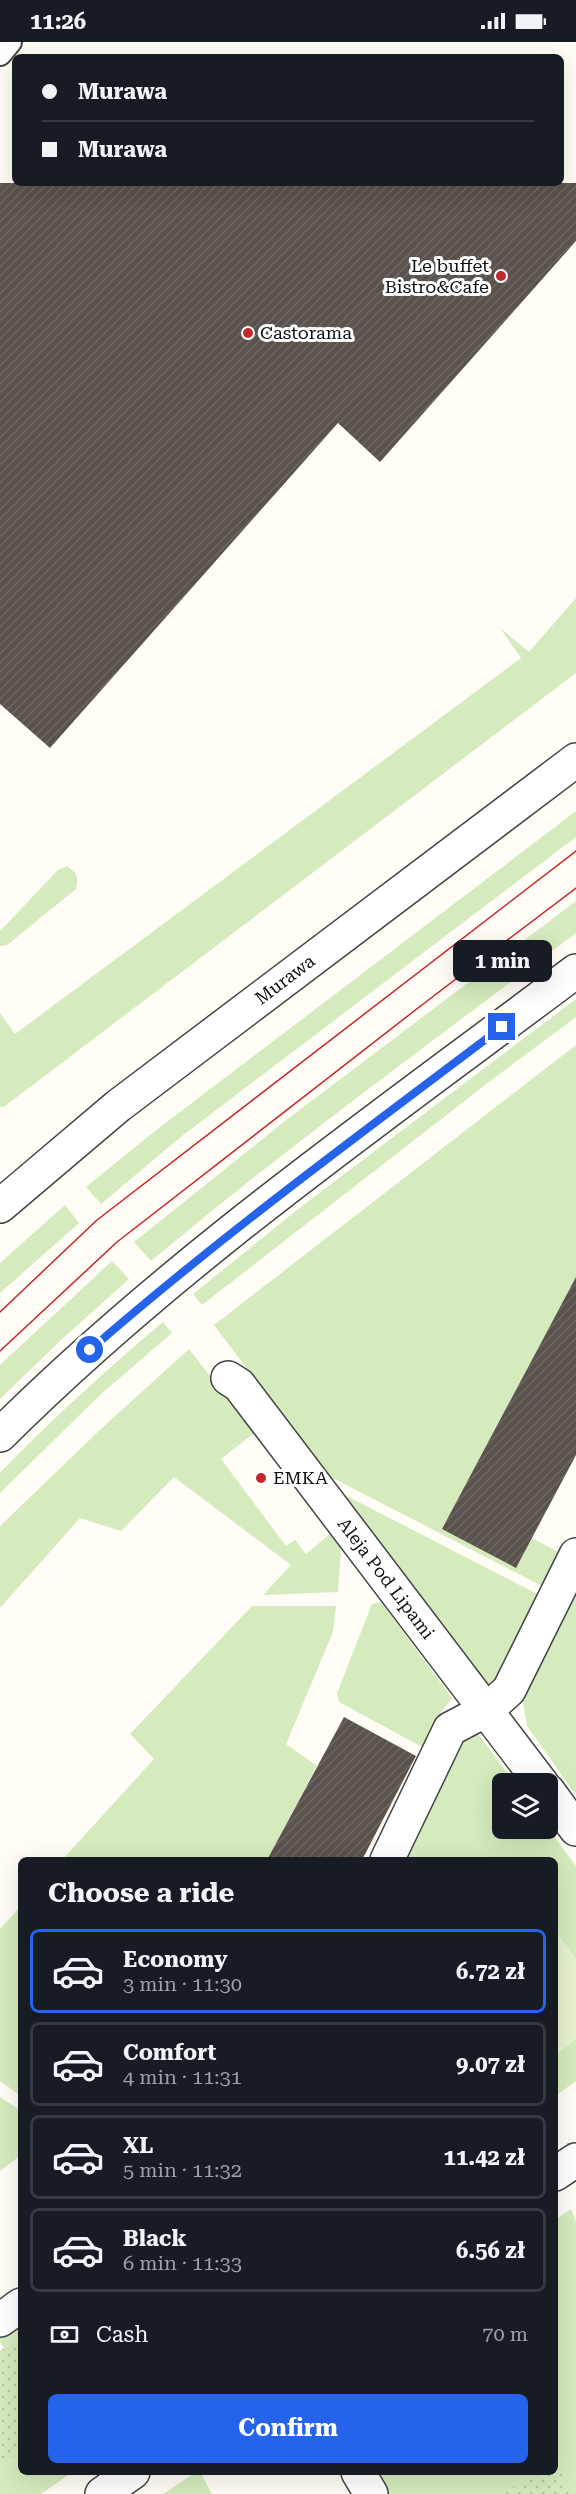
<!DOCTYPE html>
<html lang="en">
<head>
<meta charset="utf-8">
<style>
	body { margin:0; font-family:"Roboto Serif",serif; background:#242831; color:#f1f3f6; height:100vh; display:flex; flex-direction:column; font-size:22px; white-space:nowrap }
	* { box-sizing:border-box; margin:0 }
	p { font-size:20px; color:#9ea1a6 }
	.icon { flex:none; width:33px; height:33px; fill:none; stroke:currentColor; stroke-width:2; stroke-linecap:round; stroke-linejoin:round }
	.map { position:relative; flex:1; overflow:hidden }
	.sheet { position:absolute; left:18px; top:1815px; width:540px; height:618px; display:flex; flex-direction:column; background:#171b24; border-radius:9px; box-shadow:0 6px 24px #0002 }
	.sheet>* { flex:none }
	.guide { position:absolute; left:12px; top:12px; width:552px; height:132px; border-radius:9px; box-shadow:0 6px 24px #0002; display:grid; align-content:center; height:132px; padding:0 30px; background:#171b24 }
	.fabs { position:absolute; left:492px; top:1731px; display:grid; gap:12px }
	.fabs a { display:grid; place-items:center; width:66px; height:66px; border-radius:9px; background:#171b24; box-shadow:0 6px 24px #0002; font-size:30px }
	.end { position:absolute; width:27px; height:27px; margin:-14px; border:8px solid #2563eb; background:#fff; box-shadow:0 0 0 3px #fff }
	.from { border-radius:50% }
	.bubble { position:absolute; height:42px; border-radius:9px; background:#171b24; box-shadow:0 6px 24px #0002; font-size:20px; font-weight:700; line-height:42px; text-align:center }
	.guide b { display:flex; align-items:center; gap:21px; height:57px; font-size:22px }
	.guide b+b { border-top:2px solid #363941 }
	.guide i { width:15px; height:15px; background:#f1f3f6 }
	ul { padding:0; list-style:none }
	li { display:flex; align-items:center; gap:18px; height:84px; margin:0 12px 9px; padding:0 18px; border:3px solid #363941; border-radius:9px }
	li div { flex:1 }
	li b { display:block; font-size:22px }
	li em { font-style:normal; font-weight:700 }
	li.selected { border-color:#2563eb }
	li>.icon { width:54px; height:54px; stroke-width:1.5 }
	h2 { padding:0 30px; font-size:27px; line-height:72px }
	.pay { display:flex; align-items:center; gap:15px; height:66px; padding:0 30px; font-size:22px }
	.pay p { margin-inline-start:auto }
	.primary-button { display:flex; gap:12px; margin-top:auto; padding:12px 30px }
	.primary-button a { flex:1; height:69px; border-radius:9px; background:#2563eb; color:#fff; font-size:24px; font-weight:700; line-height:69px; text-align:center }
	.status { display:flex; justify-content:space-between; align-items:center; height:42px; padding:0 30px; background:#171b24; direction:ltr }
	.status svg { height:16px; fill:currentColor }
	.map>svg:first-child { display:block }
	.grass { fill:#d5ebbd }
	.park { fill:url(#park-dots) }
	.pitch { fill:#e6f2cf }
	.building { fill:url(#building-hatch) }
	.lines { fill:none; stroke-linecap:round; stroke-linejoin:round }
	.service-casing { stroke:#444; stroke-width:26 }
	.pedestrian-casing { stroke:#444; stroke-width:36 }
	.minor-casing { stroke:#444; stroke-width:36 }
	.tertiary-casing { stroke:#444; stroke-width:36 }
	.service { stroke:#fff; stroke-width:22 }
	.pedestrian { stroke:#fff; stroke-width:33 }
	.minor { stroke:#fff; stroke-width:33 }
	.tertiary { stroke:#fff; stroke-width:33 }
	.tram { stroke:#c4262e; stroke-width:1.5 }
	.route { stroke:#2563eb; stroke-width:8 }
	.poi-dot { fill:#c4262e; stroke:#fff; stroke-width:2 }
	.labels { text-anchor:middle; stroke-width:6; stroke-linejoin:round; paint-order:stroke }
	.poi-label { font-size:18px; fill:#111; stroke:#fff; text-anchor:start }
	.street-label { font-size:18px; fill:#111; stroke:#fff }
</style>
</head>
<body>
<div class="status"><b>11:26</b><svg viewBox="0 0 49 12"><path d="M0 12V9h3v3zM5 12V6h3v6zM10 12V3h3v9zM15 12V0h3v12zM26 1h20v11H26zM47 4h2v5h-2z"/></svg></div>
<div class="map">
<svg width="576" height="2452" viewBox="0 0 576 2452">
	<defs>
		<pattern id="park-dots" width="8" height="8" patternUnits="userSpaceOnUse" patternTransform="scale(1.5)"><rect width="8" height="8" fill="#d5ebbd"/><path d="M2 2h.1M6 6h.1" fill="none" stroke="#b6c8a1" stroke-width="1.8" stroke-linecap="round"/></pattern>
		<pattern id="building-hatch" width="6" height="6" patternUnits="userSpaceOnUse" patternTransform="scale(1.5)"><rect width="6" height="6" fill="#5a524d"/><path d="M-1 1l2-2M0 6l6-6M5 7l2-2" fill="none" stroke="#6d6662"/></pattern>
	</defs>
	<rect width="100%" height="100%" fill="#fffdf5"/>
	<g class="grass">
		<path d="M576,556V631L5,1064L0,1065V971L15,992L521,616L500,586L529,610Z"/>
		<path d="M576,769V795L182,1094L101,1162L86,1145L155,1089Z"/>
		<path d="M67,824C77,831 79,835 76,847L7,903L0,904V889L58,828Z"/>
		<path d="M576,859V891C433,999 288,1104 151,1219L134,1200L285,1079Z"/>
		<path d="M576,957V975L489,1040L202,1263L193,1252L302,1164Z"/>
		<path d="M576,1003V1235L532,1496L562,1512L546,1546L327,1433L214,1283Z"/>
		<path d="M65,1163L79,1181L0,1251V1221Z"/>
		<path d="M112,1219L129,1237L61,1298L0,1357V1323Z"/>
		<path d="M163,1280L172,1291L101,1352L0,1451V1431C51,1378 106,1328 163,1280Z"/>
		<path d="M189,1307L254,1391L221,1417L286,1504L295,1498L306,1512L330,1492L341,1506L338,1550L263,1553L291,1523L174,1435L121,1489L80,1476L0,1566V1484L103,1385Z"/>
		<path d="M343,1452L541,1554L498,1641L488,1645Z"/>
		<path d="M576,1542V1753L527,1684L522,1654Z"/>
		<path d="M381,1560L452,1656L438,1674L422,1705L339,1660L337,1651L372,1562Z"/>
		<path d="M252,1564H336L333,1590L286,1702L317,1724L267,1818H62L154,1717L130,1692Z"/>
		<path d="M472,1684L515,1741L502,1742V1786H548L576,1824V1917L555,1889V1818H403L462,1687Z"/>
		<path d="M21,1864V2054L0,2039V1887Z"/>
		<path d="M576,1997V2039L555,2054V2013Z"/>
		<path d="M0,2055L21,2069V2113L0,2129Z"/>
		<path d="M571,2167L576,2180V2452H387L375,2430H555V2178Z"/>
		<path d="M21,2278V2294L4,2306L0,2300V2294Z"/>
		<path d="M21,2410V2430H73L41,2452H0V2426Z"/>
		<path d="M196,2430H200L212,2452H163Z"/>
	</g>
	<g class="park">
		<path d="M21,2294V2410L0,2426V2309Z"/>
		<path d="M559,2423L572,2452H499L545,2430H555V2425Z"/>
	</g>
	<path class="pitch" d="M555,1889L576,1917V1997L555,2013Z"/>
	<g class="building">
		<path d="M0,141H576V199L380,420L338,381L50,706L0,662Z"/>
		<path d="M576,1235V1413L516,1526L442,1487Z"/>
		<path d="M344,1675L416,1714L362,1818H267Z"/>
	</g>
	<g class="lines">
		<defs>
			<path id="service" d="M0,12L10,0"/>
			<g id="pedestrian">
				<path id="s1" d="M228,1336L239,1343L542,1742"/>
				<path d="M548,1749L576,1787"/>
				<path d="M387,1818L450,1687L488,1667L509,1648L576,1513"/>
				<path d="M0,2278L21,2263"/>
				<path d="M358,2430L371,2452"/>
			</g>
			<g id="minor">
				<path d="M555,2132L576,2118"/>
				<path d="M102,2452L133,2430"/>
			</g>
			<g id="tertiary">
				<path id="s2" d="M0,1164L118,1064L576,718"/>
				<path d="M0,1393C175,1219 379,1077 576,929"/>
			</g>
		</defs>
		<use href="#service" class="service-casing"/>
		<use href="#pedestrian" class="pedestrian-casing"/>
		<use href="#minor" class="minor-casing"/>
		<use href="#tertiary" class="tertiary-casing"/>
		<use href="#service" class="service"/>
		<use href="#pedestrian" class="pedestrian"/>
		<use href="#minor" class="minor"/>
		<use href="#tertiary" class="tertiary"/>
		<g class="tram">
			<path d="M0,1270L97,1178L576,809"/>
			<path d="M0,1309L117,1200L427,959L576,846"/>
		</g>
	</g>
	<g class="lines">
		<path class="route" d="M90,1308C222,1193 363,1090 502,985"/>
	</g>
	<g class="poi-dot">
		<circle cx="501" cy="234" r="6"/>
		<circle cx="248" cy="291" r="6"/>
		<circle cx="261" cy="1436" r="6"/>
	</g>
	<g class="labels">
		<g class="poi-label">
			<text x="489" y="230" text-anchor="end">Le buffet<tspan x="489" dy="21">Bistro&amp;Cafe</tspan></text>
			<text x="260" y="297">Castorama</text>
			<text x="273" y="1442">EMKA</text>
		</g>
		<g class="street-label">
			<text dy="6" stroke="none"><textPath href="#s2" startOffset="364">Murawa</textPath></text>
			<text dy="6" stroke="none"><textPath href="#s1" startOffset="256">Aleja Pod Lipami</textPath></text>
		</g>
	</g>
</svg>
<div class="fabs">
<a><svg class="icon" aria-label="layers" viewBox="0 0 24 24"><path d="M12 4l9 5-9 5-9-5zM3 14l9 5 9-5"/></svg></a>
</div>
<i class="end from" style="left:90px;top:1308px"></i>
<i class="end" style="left:502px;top:985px"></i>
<div class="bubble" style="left:453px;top:898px;width:99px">1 min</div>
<div class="guide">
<b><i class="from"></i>Murawa</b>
<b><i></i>Murawa</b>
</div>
<section class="sheet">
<h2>Choose a ride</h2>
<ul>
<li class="selected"><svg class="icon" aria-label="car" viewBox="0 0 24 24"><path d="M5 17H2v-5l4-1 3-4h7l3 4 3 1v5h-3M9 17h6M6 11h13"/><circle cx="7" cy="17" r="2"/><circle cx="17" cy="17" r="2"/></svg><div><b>Economy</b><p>3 min · 11:30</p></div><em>6.72 zł</em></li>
<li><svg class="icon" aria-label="car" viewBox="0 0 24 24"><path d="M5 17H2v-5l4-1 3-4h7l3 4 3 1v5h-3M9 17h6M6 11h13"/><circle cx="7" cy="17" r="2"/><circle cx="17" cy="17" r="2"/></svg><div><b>Comfort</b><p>4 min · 11:31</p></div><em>9.07 zł</em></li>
<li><svg class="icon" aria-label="car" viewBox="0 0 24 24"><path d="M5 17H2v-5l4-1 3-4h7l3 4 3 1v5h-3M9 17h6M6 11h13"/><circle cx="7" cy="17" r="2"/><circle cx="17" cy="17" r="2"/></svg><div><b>XL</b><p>5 min · 11:32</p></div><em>11.42 zł</em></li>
<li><svg class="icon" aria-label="car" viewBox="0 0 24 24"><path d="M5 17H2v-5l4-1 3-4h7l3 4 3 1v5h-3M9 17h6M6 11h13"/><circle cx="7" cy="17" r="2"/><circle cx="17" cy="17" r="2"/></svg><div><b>Black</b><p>6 min · 11:33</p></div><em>6.56 zł</em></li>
</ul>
<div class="pay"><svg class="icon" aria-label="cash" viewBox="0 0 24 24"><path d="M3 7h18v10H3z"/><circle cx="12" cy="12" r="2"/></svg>Cash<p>70 m</p></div>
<div class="primary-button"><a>Confirm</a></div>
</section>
</div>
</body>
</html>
